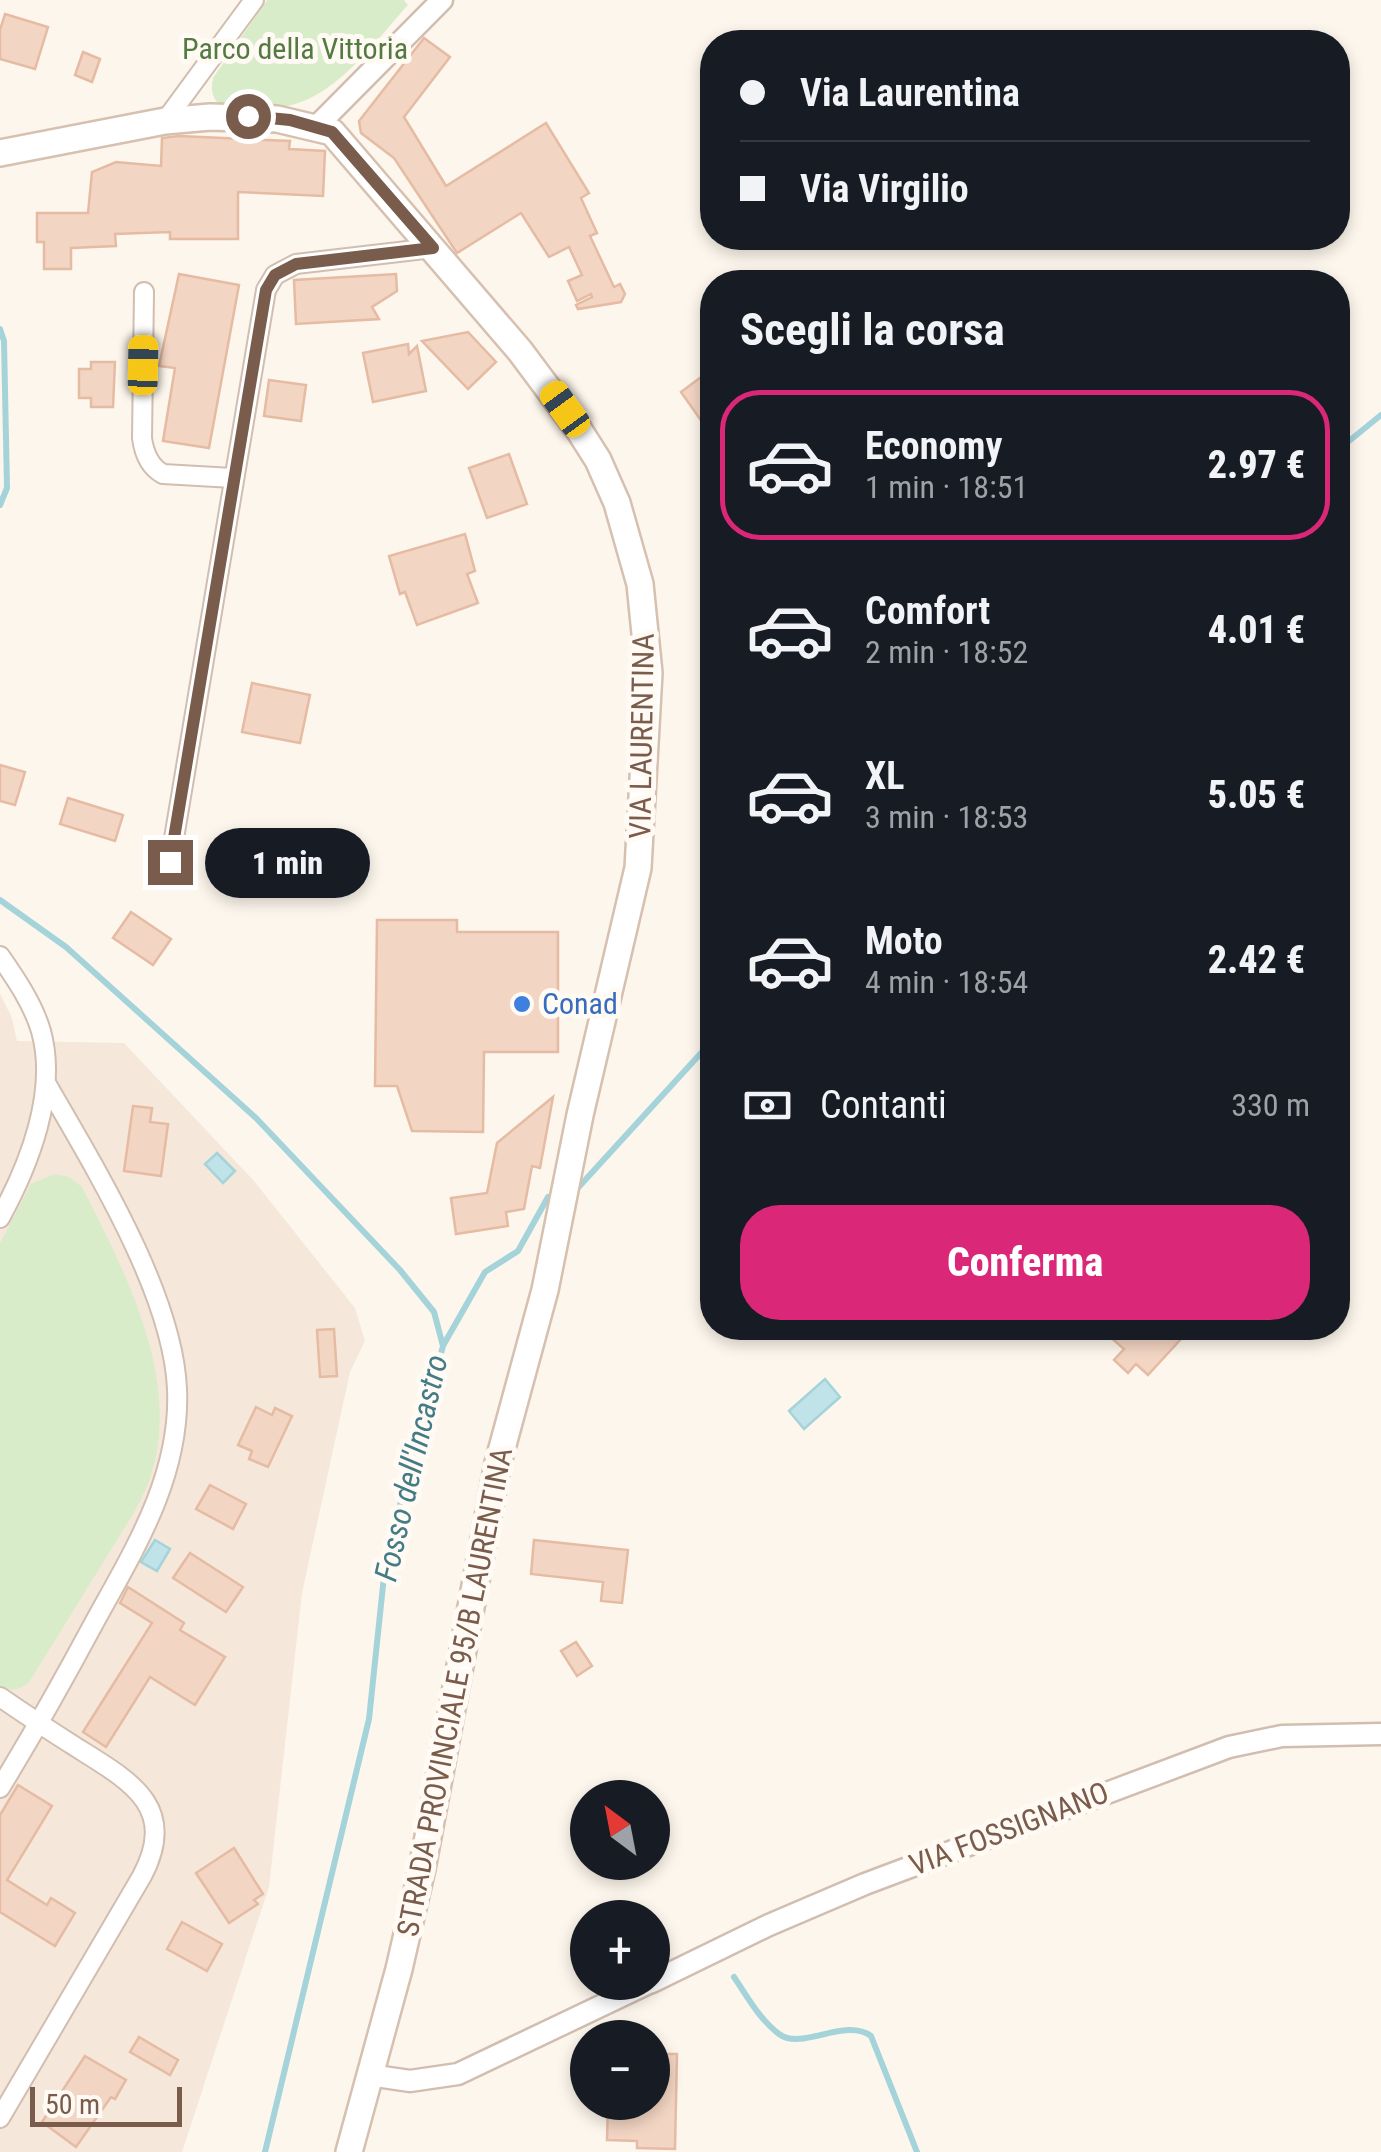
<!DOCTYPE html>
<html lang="it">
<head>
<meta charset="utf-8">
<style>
	body { margin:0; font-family:"Roboto Condensed",sans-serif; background:#20242c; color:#f1f3f6; height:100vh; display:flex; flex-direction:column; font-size:38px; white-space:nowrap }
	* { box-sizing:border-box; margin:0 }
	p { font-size:32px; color:#9ea1a6 }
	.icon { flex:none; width:55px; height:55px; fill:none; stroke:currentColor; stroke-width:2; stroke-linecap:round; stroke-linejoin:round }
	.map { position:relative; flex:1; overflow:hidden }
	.sheet { position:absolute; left:700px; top:270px; width:650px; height:1070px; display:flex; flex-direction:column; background:#171b24; border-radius:40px; box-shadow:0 5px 15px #0003 }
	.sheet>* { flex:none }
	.hud { position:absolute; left:700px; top:30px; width:650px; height:220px; border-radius:40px; box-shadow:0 5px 15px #0003; display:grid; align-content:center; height:220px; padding:0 40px; background:#171b24 }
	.needle { width:65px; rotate:328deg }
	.tools { position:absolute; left:570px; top:1780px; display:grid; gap:20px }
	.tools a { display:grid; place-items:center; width:100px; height:100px; border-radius:50%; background:#171b24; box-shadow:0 5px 15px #0003; font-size:50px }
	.scale { position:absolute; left:30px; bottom:25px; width:152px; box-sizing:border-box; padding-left:10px; border:5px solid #7a5c4d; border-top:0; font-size:28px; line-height:35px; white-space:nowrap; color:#7a5c4d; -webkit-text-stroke:8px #fffaf3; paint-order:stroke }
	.end { position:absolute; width:45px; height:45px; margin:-22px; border:12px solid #7a5c4d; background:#fff; box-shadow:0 0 0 5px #fff }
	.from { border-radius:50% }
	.bubble { position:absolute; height:70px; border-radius:35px; background:#171b24; box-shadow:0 5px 15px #0003; font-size:32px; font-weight:800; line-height:70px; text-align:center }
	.car { position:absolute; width:30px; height:60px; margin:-30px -15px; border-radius:12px; box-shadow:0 0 8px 2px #0007; background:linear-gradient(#f5c518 24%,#345 0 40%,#f5c518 0 76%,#345 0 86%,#f5c518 0) }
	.hud b { display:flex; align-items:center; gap:35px; height:95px; font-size:38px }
	.hud b+b { border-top:2px solid #363941 }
	.hud i { width:25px; height:25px; background:#f1f3f6 }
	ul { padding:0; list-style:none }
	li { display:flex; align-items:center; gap:30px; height:150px; margin:0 20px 15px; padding:0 20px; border:5px solid transparent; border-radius:40px }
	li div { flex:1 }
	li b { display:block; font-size:38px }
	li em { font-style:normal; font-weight:800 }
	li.active { border-color:#db2777 }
	li>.icon { width:90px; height:90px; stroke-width:1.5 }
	h2 { padding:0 40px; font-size:45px; line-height:120px }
	.pay { display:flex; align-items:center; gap:25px; height:110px; padding:0 40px; font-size:38px }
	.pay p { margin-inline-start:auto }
	.button { display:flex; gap:20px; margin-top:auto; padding:20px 40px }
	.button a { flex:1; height:115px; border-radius:40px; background:#db2777; color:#fff; font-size:40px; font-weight:800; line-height:115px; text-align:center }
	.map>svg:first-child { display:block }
	.residential { fill:#f5e8da }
	.green { fill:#d8ecc9 }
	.water { fill:#bfe3e8; stroke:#a5d3da; stroke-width:2.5 }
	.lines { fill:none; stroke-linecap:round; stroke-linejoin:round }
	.stream { stroke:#a5d3da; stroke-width:6 }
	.building { fill:#f3d5c3; stroke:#e6bba3; stroke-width:2.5 }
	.minor-casing { stroke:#d1beb0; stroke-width:22 }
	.tertiary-casing { stroke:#d1beb0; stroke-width:25 }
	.secondary-casing { stroke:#d6c0b0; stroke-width:30 }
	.minor { stroke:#fff; stroke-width:18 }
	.tertiary { stroke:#fff; stroke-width:20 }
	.secondary { stroke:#fff; stroke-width:25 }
	.route { stroke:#7a5c4d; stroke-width:12 }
	.shop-dot { fill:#3f7fe0; stroke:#fffaf3; stroke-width:4 }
	.labels { text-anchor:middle; stroke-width:10; stroke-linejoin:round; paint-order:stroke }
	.park-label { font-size:30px; fill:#537a41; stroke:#fffaf3 }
	.street-label { font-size:30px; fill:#7a5c4d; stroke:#fffaf3 }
	.shop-label { font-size:30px; fill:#366cbe; stroke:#fffaf3; text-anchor:start }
	.water-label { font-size:32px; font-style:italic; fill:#437c86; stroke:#fffaf3 }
</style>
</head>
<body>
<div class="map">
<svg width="1381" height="2152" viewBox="0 0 1381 2152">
	<rect width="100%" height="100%" fill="#fdf6ec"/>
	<path class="residential" d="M0,994L12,1018L17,1041L124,1043L254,1181L355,1308L365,1341L350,1372L302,1593L269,1887L182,2152H0Z"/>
	<g class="green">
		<path d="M267,0H404L408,5C374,42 336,99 282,107C263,110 240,106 220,105C211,96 211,90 213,78Z"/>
		<path d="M54,1174L69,1177L82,1187C125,1272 183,1380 150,1478C140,1507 121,1532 106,1558C80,1599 55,1641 29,1682C20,1690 11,1692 0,1686V1243L31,1184Z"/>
	</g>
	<g class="water">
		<path d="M217,1153L235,1171L223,1183L205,1164Z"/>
		<path d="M825,1379L840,1397L804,1429L789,1411Z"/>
		<path d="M155,1540L170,1549L157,1571L141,1562Z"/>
	</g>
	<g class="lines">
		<g class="stream">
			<path d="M0,329L4,341L7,488L0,505"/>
			<path d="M1338,450L1381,415"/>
			<path d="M0,900L66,947L256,1118L400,1270L434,1312L443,1346L386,1557L369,1719L265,2152"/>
			<path d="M576,1190L712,1041"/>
			<path d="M444,1344L485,1272L518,1251L548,1197"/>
			<path d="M734,1977C747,1996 760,2020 779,2034C802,2051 845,2017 871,2036L917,2152"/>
		</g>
	</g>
	<g class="building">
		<path d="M5,14L48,27L35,69L0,59V30Z"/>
		<path d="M424,38L450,57L404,117L446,186L546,123L589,193L581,198L597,233L590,236L614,287L620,284L625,294L621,302L578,309L576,305L592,297L591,294L577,301L568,281L582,275L569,247L549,257L521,213L457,253L394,158L361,133L359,121Z"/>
		<path d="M83,52L100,59L92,82L75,75Z"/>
		<path d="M179,136L290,141L289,149L325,151L323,196L238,192V239H170V232L115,234L116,246L71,248V269H44V242H37V213H88L92,172L116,162L161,166L162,138Z"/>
		<path d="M179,274L239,285L209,448L163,441L175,368L159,366Z"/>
		<path d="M396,274L397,291L372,307L379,319L296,324L294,280Z"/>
		<path d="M468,332L496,362L468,389L422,341Z"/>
		<path d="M408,344L409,354L417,346L426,391L373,402L363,353Z"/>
		<path d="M91,362H115L113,407H91V398H79V369H91Z"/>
		<path d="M712,369V436L681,392Z"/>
		<path d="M269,380L306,385L301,421L264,416Z"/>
		<path d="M509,454L527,504L487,518L469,468Z"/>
		<path d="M465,534L475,571L467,574L478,603L417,625L405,592L400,594L389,556Z"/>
		<path d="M252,683L310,695L300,743L242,732Z"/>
		<path d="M0,765L25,772L15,805L0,801Z"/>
		<path d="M68,798L123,815L115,841L60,824Z"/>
		<path d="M131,912L171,939L153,965L113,938Z"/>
		<path d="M377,920H457V932H558V1052H484L483,1132L412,1131L397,1086H375Z"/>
		<path d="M553,1097L540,1168L532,1166L524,1209L506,1212L508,1226L456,1234L451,1198L487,1193L497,1143Z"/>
		<path d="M133,1106L152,1108L150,1122L168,1124L161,1176L124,1171Z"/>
		<path d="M1100,1328H1191L1148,1375L1136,1364L1128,1373L1114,1360L1124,1349Z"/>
		<path d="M334,1329L337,1376L320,1377L317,1330Z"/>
		<path d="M256,1407L272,1415L275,1408L292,1416L268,1467L249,1459L252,1451L238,1445Z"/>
		<path d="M210,1485L246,1504L233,1529L196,1509Z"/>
		<path d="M534,1540L628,1550L622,1603L601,1601L603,1582L531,1574Z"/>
		<path d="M190,1553L243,1587L226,1612L173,1578Z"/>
		<path d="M128,1587L184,1623L180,1630L225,1657L195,1705L150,1677L106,1747L83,1732L152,1623L120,1603Z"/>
		<path d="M576,1642L592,1666L577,1676L561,1651Z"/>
		<path d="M18,1785L52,1806L7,1880L47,1905L51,1898L75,1913L55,1946L0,1912V1815Z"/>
		<path d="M234,1848L263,1894L254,1900L258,1904L229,1923L196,1873Z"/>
		<path d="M182,1922L222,1944L207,1971L167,1949Z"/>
		<path d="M139,2037L178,2060L170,2075L130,2052Z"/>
		<path d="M652,2054H677L675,2149L637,2148V2141L607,2140L608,2103L652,2102Z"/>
		<path d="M85,2056L126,2080L115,2099L111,2097L76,2147L42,2122Z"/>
	</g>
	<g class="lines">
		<defs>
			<g id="minor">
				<path d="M165,121L254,0"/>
				<path d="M144,292L142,438C144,453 150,467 163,474L233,478"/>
				<path d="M170,862L266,290L275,275L296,264L433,248"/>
				<path d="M0,956C16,979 33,1004 41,1031C58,1092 29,1165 0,1218"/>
				<path d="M0,1697C26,1715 52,1732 79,1749C132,1782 178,1808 142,1876L0,2118"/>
				<path d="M0,1788C33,1734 64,1679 94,1623C134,1550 181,1476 177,1389C173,1293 93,1165 46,1083"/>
			</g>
			<g id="tertiary">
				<path d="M317,126L442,0"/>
				<path d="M652,1982L769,1925L865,1884L1229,1747L1282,1736L1381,1734"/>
				<path d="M369,2075L410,2081L458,2074L651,1982"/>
			</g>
			<path id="secondary" d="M0,153L165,121L210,117L277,119L332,132L520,351L579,430L598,460L617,503L640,584L649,673L638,868L580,1115L545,1290L498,1463L422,1869L399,1969L349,2152"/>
		</defs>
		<use href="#minor" class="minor-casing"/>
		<use href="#tertiary" class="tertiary-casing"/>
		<use href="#secondary" class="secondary-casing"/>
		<use href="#minor" class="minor"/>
		<use href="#tertiary" class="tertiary"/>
		<use href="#secondary" class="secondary"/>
	</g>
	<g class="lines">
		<path class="route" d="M170,862L266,290L275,275L296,264L433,248L332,132L290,120L248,116"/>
	</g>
	<circle class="shop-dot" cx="522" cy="1004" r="10"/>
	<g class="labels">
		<g class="park-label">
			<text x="295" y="59">Parco della Vittoria</text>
		</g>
		<g class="street-label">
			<text transform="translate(642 736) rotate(-89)" y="10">VIA LAURENTINA</text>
			<text transform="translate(455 1692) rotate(-79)" y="10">STRADA PROVINCIALE 95/B LAURENTINA</text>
			<text transform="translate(1009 1829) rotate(-21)" y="10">VIA FOSSIGNANO</text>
		</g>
		<g class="shop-label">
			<text x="542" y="1014">Conad</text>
		</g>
		<g class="water-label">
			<text transform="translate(411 1468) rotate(-77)" y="11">Fosso dell'Incastro</text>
		</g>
	</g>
</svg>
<div class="tools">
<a><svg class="needle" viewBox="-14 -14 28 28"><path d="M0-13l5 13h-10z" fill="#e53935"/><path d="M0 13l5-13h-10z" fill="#9ea1a6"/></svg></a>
<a>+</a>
<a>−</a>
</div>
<div class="scale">50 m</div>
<i class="end from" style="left:248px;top:116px"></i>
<i class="end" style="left:170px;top:862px"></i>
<div class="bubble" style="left:205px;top:828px;width:165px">1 min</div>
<i class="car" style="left:143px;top:365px;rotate:1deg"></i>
<i class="car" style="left:565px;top:409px;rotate:324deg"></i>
<div class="hud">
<b><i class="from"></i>Via Laurentina</b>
<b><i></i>Via Virgilio</b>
</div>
<section class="sheet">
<h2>Scegli la corsa</h2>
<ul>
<li class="active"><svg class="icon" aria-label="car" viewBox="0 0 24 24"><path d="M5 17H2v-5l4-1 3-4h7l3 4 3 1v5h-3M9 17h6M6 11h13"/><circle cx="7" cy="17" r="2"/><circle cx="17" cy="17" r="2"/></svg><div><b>Economy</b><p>1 min · 18:51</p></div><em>2.97 €</em></li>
<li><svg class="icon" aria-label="car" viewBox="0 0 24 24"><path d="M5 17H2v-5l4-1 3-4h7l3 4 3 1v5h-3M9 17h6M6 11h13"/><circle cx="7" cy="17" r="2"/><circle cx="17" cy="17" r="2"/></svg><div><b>Comfort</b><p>2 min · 18:52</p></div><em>4.01 €</em></li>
<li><svg class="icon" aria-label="car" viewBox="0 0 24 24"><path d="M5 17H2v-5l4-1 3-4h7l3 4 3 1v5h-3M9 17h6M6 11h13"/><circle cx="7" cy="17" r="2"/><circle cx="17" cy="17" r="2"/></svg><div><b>XL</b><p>3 min · 18:53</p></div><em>5.05 €</em></li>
<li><svg class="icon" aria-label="car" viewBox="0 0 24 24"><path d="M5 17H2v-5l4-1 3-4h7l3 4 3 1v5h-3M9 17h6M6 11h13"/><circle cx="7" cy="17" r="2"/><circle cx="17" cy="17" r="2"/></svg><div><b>Moto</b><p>4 min · 18:54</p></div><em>2.42 €</em></li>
</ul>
<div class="pay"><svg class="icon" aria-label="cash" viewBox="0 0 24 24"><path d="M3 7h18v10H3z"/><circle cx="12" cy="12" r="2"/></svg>Contanti<p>330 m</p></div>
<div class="button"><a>Conferma</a></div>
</section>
</div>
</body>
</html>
